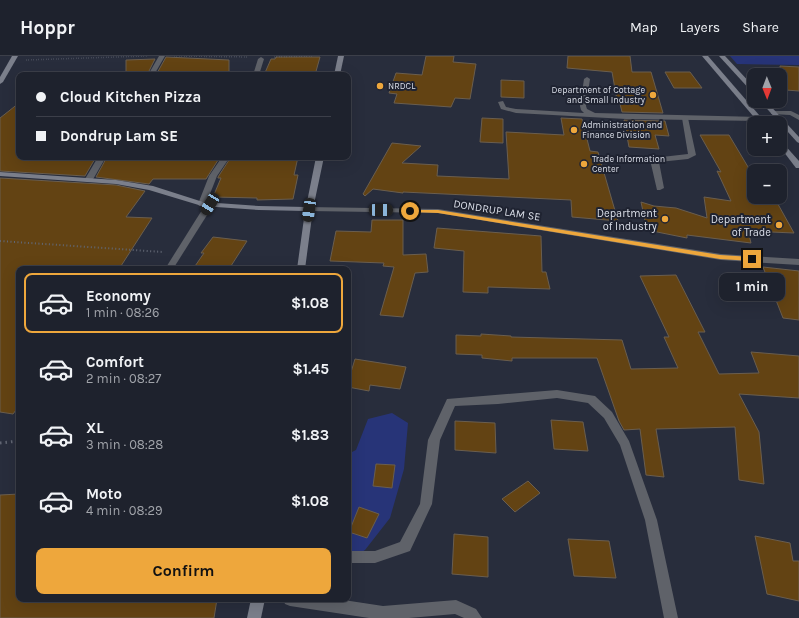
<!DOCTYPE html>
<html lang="en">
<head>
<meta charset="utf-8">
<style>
	body { margin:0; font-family:Karla,sans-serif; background:#262a35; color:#f1f3f6; height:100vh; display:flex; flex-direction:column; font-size:15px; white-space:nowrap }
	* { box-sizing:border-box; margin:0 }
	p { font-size:13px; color:#a1a4aa }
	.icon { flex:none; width:22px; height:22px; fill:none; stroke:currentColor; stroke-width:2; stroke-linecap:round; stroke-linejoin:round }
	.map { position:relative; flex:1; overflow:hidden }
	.side { position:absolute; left:16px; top:210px; width:335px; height:336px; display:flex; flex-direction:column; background:#1e222d; border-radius:8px; box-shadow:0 4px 16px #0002,0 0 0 1px #3c3f49 }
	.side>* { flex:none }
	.top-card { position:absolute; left:16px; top:16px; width:335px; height:88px; border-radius:8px; box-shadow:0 4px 16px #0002,0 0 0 1px #3c3f49; display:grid; align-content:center; height:88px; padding:0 20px; background:#1e222d }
	.needle { width:26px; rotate:179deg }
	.buttons { position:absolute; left:747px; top:12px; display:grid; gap:8px }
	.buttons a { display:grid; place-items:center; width:40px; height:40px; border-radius:8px; background:#1e222d; box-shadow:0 4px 16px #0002,0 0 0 1px #3c3f49; font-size:20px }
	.end { position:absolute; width:18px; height:18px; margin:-9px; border:5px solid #eea73c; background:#111; box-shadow:0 0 0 2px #111 }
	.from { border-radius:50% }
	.bubble { position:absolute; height:28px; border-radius:8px; background:#1e222d; box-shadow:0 4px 16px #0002,0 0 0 1px #3c3f49; font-size:13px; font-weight:700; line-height:28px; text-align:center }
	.car { position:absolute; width:12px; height:24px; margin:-12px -6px; border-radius:5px; box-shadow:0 0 3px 1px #0007; background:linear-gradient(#222 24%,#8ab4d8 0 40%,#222 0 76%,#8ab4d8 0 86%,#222 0) }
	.top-card b { display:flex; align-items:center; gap:14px; height:38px; font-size:15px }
	.top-card b+b { border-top:1px solid #3c3f49 }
	.top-card i { width:10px; height:10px; background:#f1f3f6 }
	ul { padding:7px 0 0; list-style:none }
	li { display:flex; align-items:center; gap:12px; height:60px; margin:0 8px 6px; padding:0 12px; border:2px solid transparent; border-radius:8px }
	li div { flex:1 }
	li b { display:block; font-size:15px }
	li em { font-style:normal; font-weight:700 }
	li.selected { border-color:#eea73c }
	li>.icon { width:36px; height:36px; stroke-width:1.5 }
	.primary-button { display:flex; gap:8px; margin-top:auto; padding:8px 20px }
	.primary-button a { flex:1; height:46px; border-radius:8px; background:#eea73c; color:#111; font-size:16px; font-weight:700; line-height:46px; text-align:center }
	header { display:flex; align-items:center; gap:24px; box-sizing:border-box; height:56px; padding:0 20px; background:#1e222d; border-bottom:1px solid #3c3f49 }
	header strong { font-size:19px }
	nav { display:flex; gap:22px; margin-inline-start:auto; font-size:14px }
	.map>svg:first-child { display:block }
	.green { fill:#273478 }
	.building { fill:#634313; stroke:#6a5e4f }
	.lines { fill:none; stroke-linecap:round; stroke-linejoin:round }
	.path-far2 { stroke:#626774; stroke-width:1.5; stroke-dasharray:0.5 2; stroke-linecap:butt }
	.path-far1 { stroke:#626774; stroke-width:2; stroke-dasharray:1 2.5; stroke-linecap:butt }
	.path { stroke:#626774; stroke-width:3; stroke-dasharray:1.5 4; stroke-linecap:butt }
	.lane { fill:#5f6269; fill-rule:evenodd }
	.street { fill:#5f6269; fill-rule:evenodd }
	.secondary { fill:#7b7f8b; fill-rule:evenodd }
	.route { fill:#eea73c }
	.poi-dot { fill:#eea73c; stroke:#1f2331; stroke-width:1.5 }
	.labels { text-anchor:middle; stroke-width:4; stroke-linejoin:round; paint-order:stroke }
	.far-poi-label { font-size:9px; fill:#dbdfe9; stroke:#1f2331; text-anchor:start }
	.street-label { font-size:11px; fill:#dbdfe9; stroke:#1f2331 }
	.poi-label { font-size:11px; fill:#dbdfe9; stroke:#1f2331; text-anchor:end }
</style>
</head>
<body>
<header>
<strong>Hoppr</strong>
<nav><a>Map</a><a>Layers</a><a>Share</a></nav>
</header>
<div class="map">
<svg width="799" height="562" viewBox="0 0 799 562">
	<rect width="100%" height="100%" fill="#282d3c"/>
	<g class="green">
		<path d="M730,0H799V9L737,8Z"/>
		<path d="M392,357L408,367L404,413L390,462L365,494L348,505V398L356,394L368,363Z"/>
	</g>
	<g class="building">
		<path d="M426,0H454L453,6L476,8L470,43L455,42L451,51L394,47L397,38L389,37L396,17L422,19Z"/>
		<path d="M568,0H630L632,16H651L663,57L622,56L619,44H617L612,16L567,12Z"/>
		<path d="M166,1L229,4V19H156Z"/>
		<path d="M276,1H320L315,19H264L271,3H275Z"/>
		<path d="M155,3L147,19H126V4Z"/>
		<path d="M780,10L799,11V35L786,34L780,26Z"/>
		<path d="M665,16H690L702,32H674Z"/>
		<path d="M501,24L524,25V42L501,41Z"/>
		<path d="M19,47V101H96L85,120L0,115V62Z"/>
		<path d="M482,62L503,63V87L480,86Z"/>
		<path d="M561,62L582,63L590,95L598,96L618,165L572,161L571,144L403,136V137L373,133L365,140L363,138L392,87L421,90L402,107L438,109L437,120L509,123L506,76L564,79Z"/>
		<path d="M624,64L665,65L669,80L655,79L659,93L629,91Z"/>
		<path d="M700,79H729L754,121V141H774L794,177L748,175L751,187L687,179V182L647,174L641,146L654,150L676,152L707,162L704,141L731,145L717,115L721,116Z"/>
		<path d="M107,101H220L206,123H153L149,128L96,121Z"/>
		<path d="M231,101H298L294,119H298L293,143L257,144V142L213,141L221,122H218V121Z"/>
		<path d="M0,122L116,129L145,135L126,161L152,162L119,213H19V350L13,358L0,356Z"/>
		<path d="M372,164H403V199L426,198L428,216L415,217L403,261L380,259L394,211L383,210L384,207L330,205L336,175L371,176Z"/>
		<path d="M437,172L541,180L542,216H546L550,233L488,231V237L463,236L464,195L434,192Z"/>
		<path d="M213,181L247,185L229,213H193L204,197H201Z"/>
		<path d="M763,211L799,215V264L783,262Z"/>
		<path d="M676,219L705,276H698L719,318L759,317L751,296L799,300V342L739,338L759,376L764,428L739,424L735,371L656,373L664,421L646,419L640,373L624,374L619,365L597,302H512V305L482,302V299L456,298V279L481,280V278L511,280V281L622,284L631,313L678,312L664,281H669L640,220Z"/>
		<path d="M355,303L406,311L400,333L370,329L369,335L348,331V326Z"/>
		<path d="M551,364L583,366L588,395L554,393Z"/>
		<path d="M455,365L495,367L496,397L455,394Z"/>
		<path d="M376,408L395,409L392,432L373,430Z"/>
		<path d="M528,425L540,437L515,456L502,443Z"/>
		<path d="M19,438V543H217L214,562H0V439Z"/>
		<path d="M359,451L379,458L367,482L349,476Z"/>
		<path d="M454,478L488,481V521L452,518Z"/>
		<path d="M755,480L790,487L793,505H799V545L767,538Z"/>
		<path d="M568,483L609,485L616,522L574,520Z"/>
	</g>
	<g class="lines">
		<g class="path-far2">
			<path d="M174,0L249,1"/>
			<path d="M274,1L313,0"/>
			<path d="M26,4L147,0"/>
		</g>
		<path class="path-far1" d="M0,185L163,196"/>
		<path class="path" d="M0,387L19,385"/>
		<path class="lane" d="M587,21L590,23L586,50L587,53L595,57L760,61L763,63L760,65L626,63L516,57L501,53L498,46L503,45L506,51L516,53L584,57L581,54L580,50L584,23Z"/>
		<g class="street">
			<path d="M159,0H165L154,19H148Z"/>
			<path d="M261,1L264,3L259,19H253L258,3Z"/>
			<path d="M773,55H791L799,59V64L790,59L771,58V56Z"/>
			<path d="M685,60L688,62L696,99L688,103L659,106L664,132L660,134H657L651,108L653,102L688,98L682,62Z"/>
			<path d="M98,101H106L92,125H86L85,123Z"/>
			<path d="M222,101H230L217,120L206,148L202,150H199L198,148L209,120Z"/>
			<path d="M207,146H210L214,148L173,213H165Z"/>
			<path d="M306,151L438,153L721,198L799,203V209L721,204L438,157L309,155H306Z"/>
			<path d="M557,334L595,340L612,356L629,385L657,464L678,562H664L645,464L620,389L604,362L588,347L557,342L498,348L455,350L440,384L432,448L410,495L375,507H348V495H375L400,486L420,448L428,384L447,343Z"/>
			<path d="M283,543H337L383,550L456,544L476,553L482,562H464L455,558L409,562H369L290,550L285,548Z"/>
		</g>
		<g class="secondary">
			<path d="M12,0H18L3,26L0,28V21Z"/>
			<path d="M338,0H344L340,19H334Z"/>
			<path d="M702,0H708L766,67H759Z"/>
			<path d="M719,0H725L754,31V37L752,36Z"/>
			<path d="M760,45H766L799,81V87L797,86Z"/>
			<path d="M780,85L782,86L799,105V112H796L780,91Z"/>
			<path d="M316,101H324L313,153L305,213H297L305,155L259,154L202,150L149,134L116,128L0,120V116L116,124L153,130L203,146L259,150L306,151Z"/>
			<path d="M251,543H265L261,562H247Z"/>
		</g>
	</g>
	<path class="route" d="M408,154H438L720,199L752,201L755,203L752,205L720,203L438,157L410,156H408Z"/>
	<g class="poi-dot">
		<circle cx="380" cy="30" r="4"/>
		<circle cx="653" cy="39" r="4"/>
		<circle cx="574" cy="74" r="4"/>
		<circle cx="584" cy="108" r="4"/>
		<circle cx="665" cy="163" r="4"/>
		<circle cx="779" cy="169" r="4"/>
	</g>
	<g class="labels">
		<g class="far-poi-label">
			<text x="388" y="33">NRDCL</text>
			<text x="645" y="37" text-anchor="end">Department of Cottage<tspan x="645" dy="10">and Small Industry</tspan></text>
			<text x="582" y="72">Administration and<tspan x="582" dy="10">Finance Division</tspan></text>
			<text x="592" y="106">Trade Information<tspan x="592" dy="10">Center</tspan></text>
		</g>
		<g class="street-label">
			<text transform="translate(497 154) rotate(9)" y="4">DONDRUP LAM SE</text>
		</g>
		<g class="poi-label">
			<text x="657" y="161">Department<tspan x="657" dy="13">of Industry</tspan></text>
			<text x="771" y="167">Department<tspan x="771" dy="13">of Trade</tspan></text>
		</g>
	</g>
</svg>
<div class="buttons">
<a><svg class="needle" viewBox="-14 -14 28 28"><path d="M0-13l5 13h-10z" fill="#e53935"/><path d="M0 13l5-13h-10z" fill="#a1a4aa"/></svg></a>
<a>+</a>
<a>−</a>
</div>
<i class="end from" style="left:410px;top:155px"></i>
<i class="end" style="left:752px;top:203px"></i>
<div class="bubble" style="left:719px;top:217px;width:66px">1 min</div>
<i class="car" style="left:210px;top:148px;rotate:212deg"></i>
<i class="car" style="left:309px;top:154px;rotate:188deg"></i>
<i class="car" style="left:381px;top:154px;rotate:91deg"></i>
<div class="top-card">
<b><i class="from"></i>Cloud Kitchen Pizza</b>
<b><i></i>Dondrup Lam SE</b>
</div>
<section class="side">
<ul>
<li class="selected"><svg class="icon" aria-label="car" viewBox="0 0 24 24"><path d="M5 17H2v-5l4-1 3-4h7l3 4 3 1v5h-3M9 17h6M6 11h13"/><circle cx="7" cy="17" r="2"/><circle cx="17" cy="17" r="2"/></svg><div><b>Economy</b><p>1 min · 08:26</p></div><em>$1.08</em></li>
<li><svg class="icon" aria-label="car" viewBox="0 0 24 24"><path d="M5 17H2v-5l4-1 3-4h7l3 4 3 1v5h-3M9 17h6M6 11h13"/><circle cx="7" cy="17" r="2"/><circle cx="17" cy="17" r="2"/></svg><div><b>Comfort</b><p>2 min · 08:27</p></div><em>$1.45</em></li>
<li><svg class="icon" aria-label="car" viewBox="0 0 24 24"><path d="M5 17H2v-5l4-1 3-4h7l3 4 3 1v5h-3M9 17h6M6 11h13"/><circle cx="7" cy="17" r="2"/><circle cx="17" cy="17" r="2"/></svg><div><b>XL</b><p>3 min · 08:28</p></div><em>$1.83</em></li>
<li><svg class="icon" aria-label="car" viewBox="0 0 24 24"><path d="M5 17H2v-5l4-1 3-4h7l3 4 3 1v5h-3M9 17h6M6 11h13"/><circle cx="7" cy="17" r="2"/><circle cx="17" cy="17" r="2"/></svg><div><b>Moto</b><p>4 min · 08:29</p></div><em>$1.08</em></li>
</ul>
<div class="primary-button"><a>Confirm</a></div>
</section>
</div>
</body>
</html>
